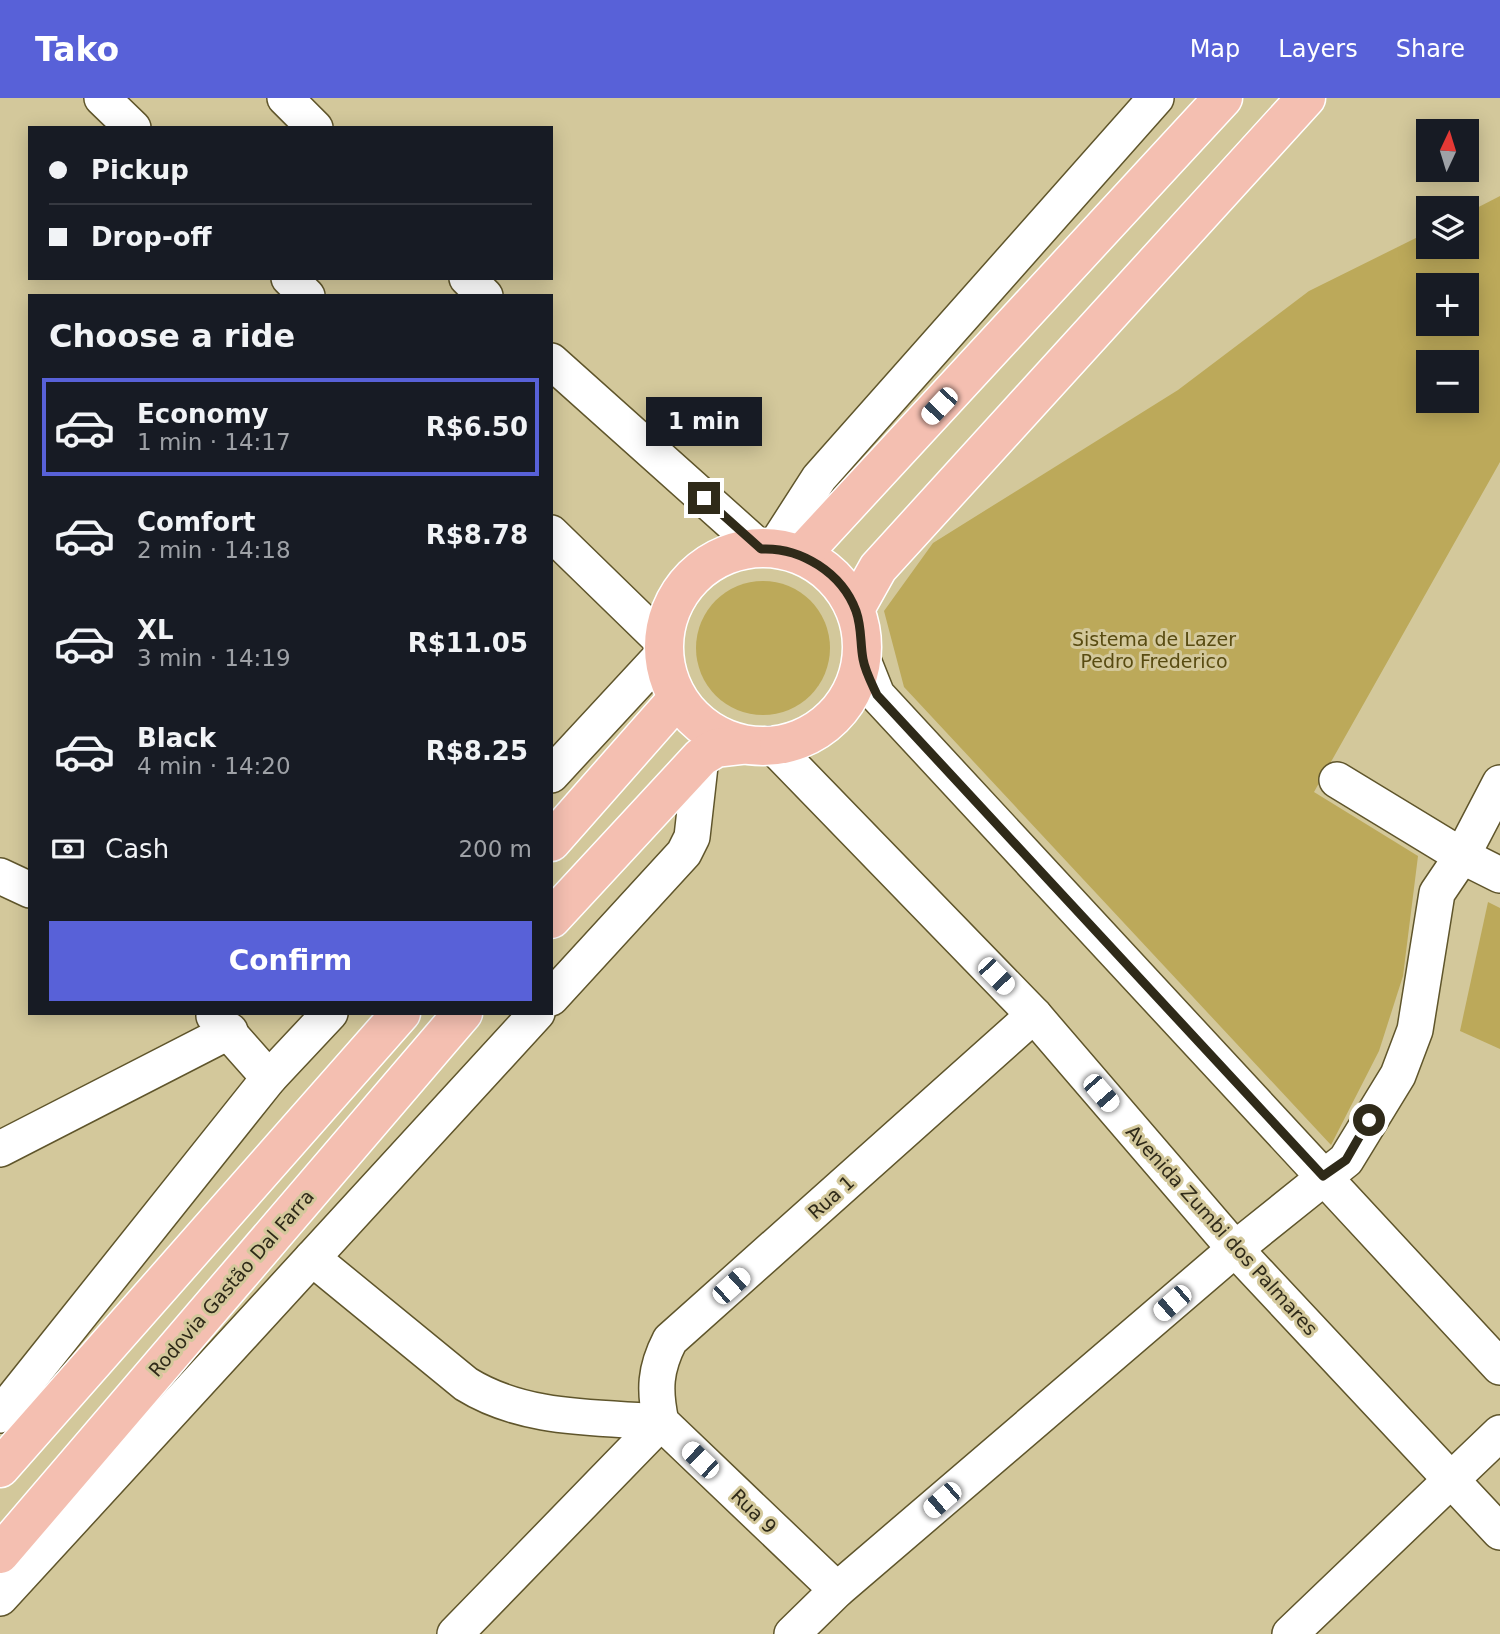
<!DOCTYPE html>
<html lang="en">
<head>
<meta charset="utf-8">
<style>
	body { margin:0; font-family:"DejaVu Sans",sans-serif; background:#242831; color:#f1f3f6; height:100vh; display:flex; flex-direction:column; font-size:26px; white-space:nowrap }
	* { box-sizing:border-box; margin:0 }
	p { font-size:23px; color:#9ea1a6 }
	.icon { flex:none; width:38px; height:38px; fill:none; stroke:currentColor; stroke-width:2; stroke-linecap:round; stroke-linejoin:round }
	.map { position:relative; flex:1; overflow:hidden }
	.sheet { position:absolute; left:28px; top:196px; width:525px; height:721px; display:flex; flex-direction:column; background:#171b24; border-radius:0px; box-shadow:0 4px 18px #0003 }
	.sheet>* { flex:none }
	.hud { position:absolute; left:28px; top:28px; width:525px; height:154px; border-radius:0px; box-shadow:0 4px 18px #0003; display:grid; align-content:center; height:154px; padding:0 21px; background:#171b24 }
	.needle { width:46px; rotate:4deg }
	.fabs { position:absolute; left:1416px; top:21px; display:grid; gap:14px }
	.fabs a { display:grid; place-items:center; width:63px; height:63px; border-radius:0px; background:#171b24; box-shadow:0 4px 18px #0003; font-size:35px }
	.end { position:absolute; width:32px; height:32px; margin:-16px; border:9px solid #2f2a19; background:#fff; box-shadow:0 0 0 4px #fff }
	.from { border-radius:50% }
	.bubble { position:absolute; height:49px; border-radius:0px; background:#171b24; box-shadow:0 4px 18px #0003; font-size:23px; font-weight:600; line-height:49px; text-align:center }
	.car { position:absolute; width:21px; height:42px; margin:-21px -10px; border-radius:9px; box-shadow:0 0 5px 2px #0007; background:linear-gradient(#fff 24%,#345 0 40%,#fff 0 76%,#345 0 86%,#fff 0) }
	.hud b { display:flex; align-items:center; gap:24px; height:66px; font-size:26px }
	.hud b+b { border-top:2px solid #363941 }
	.hud i { width:18px; height:18px; background:#f1f3f6 }
	ul { padding:0; list-style:none }
	li { display:flex; align-items:center; gap:21px; height:98px; margin:0 14px 10px; padding:0 7px; border:4px solid transparent; border-radius:0px }
	li div { flex:1 }
	li b { display:block; font-size:26px }
	li em { font-style:normal; font-weight:600 }
	li.active { border-color:#5861d8 }
	li>.icon { width:63px; height:63px; stroke-width:1.5 }
	h2 { padding:0 21px; font-size:32px; line-height:84px }
	.pay { display:flex; align-items:center; gap:18px; height:77px; padding:0 21px; font-size:26px }
	.pay p { margin-inline-start:auto }
	.cta { display:flex; gap:14px; margin-top:auto; padding:14px 21px }
	.cta a { flex:1; height:80px; border-radius:0px; background:#5861d8; color:#fff; font-size:28px; font-weight:600; line-height:80px; text-align:center }
	header { display:flex; align-items:center; gap:42px; box-sizing:border-box; height:98px; padding:0 35px; background:#5861d8; color:#fff }
	header strong { font-size:33px }
	nav { display:flex; gap:38px; margin-inline-start:auto; font-size:24px }
	.map>svg:first-child { display:block }
	.green { fill:#bca95a; fill-rule:evenodd }
	.lines { fill:none; stroke-linecap:round; stroke-linejoin:round }
	.minor-casing { stroke:#5f552b; stroke-width:38 }
	.major-casing { stroke:#fff; stroke-width:41 }
	.minor { stroke:#fff; stroke-width:35 }
	.major { stroke:#f4bfb1; stroke-width:38 }
	.route { stroke:#2f2a19; stroke-width:9 }
	.labels { text-anchor:middle; stroke-width:6; stroke-linejoin:round; paint-order:stroke }
	.park-label { font-size:19px; fill:#584b11; stroke:#d3c89b }
	.street-label { font-size:19px; fill:#2f2a19; stroke:#d3c89b }
</style>
</head>
<body>
<header>
<strong>Tako</strong>
<nav><a>Map</a><a>Layers</a><a>Share</a></nav>
</header>
<div class="map">
<svg width="1500" height="1536" viewBox="0 0 1500 1536">
	<rect width="100%" height="100%" fill="#d3c89b"/>
	<g class="green">
		<path d="M1500,98V364L1314,694L1418,758L1403,878L1379,953L1331,1047L904,589L884,513L933,445L1178,292L1309,193L1428,134V149H1466L1467,115ZM1428,187H1466V226H1428ZM1428,264H1466V303H1428Z"/>
		<circle cx="763" cy="550" r="67"/>
		<path d="M1488,804L1500,810V951L1460,933Z"/>
	</g>
	<g class="lines">
		<defs>
			<g id="minor">
				<path d="M102,0L133,30"/>
				<path d="M285,0L315,30"/>
				<path d="M289,180L307,198"/>
				<path d="M467,180L485,198"/>
				<path d="M551,263L761,451"/>
				<path d="M551,435L663,544"/>
				<path d="M774,450L819,380L1156,0"/>
				<path d="M863,562L877,597L1500,1269"/>
				<path d="M771,646L1034,917L1235,1151L1500,1434"/>
				<path d="M551,677L664,555"/>
				<path d="M1337,682L1462,758L1500,777"/>
				<path d="M0,778L30,792"/>
				<path d="M551,900L684,755L692,739L701,659"/>
				<path d="M214,918L269,980"/>
				<path d="M0,1051L230,933"/>
				<path d="M312,1160L466,1286C524,1322 594,1319 661,1324"/>
				<path d="M0,1317L269,980L330,915"/>
				<path d="M837,1492L661,1324C654,1292 655,1271 670,1242L1034,917"/>
				<path d="M0,1500L537,915"/>
				<path d="M455,1536L661,1324"/>
				<path d="M792,1536L837,1492L1235,1151L1346,1062L1398,977L1415,932L1437,795L1462,758L1500,685"/>
				<path d="M1290,1536L1500,1335"/>
			</g>
			<g id="major">
				<circle cx="763" cy="549" r="99"/>
				<path d="M801,457L1223,0"/>
				<path d="M855,511L878,470L1306,0"/>
				<path d="M551,744L677,601"/>
				<path d="M551,821L701,659L716,650L742,647"/>
				<path d="M0,1370L401,915"/>
				<path d="M0,1456L463,915"/>
			</g>
		</defs>
		<use href="#minor" class="minor-casing"/>
		<use href="#major" class="major-casing"/>
		<use href="#minor" class="minor"/>
		<use href="#major" class="major"/>
	</g>
	<g class="lines">
		<path class="route" d="M704,400L761,451C801,449 842,475 856,513C862,530 860,545 863,561C865,573 872,586 877,597L1323,1078L1346,1062L1369,1022"/>
	</g>
	<g class="labels">
		<g class="park-label">
			<text x="1154" y="548">Sistema de Lazer<tspan x="1154" dy="22">Pedro Frederico</tspan></text>
		</g>
		<g class="street-label">
			<text transform="translate(831 1099) rotate(-42)" y="7">Rua 1</text>
			<text transform="translate(1222 1132) rotate(48)" y="7">Avenida Zumbi dos Palmares</text>
			<text transform="translate(231 1185) rotate(-49)" y="7">Rodovia Gastão Dal Farra</text>
			<text transform="translate(754 1413) rotate(44)" y="7">Rua 9</text>
		</g>
	</g>
</svg>
<div class="fabs">
<a><svg class="needle" viewBox="-14 -14 28 28"><path d="M0-13l5 13h-10z" fill="#e53935"/><path d="M0 13l5-13h-10z" fill="#9ea1a6"/></svg></a>
<a><svg class="icon" aria-label="layers" viewBox="0 0 24 24"><path d="M12 4l9 5-9 5-9-5zM3 14l9 5 9-5"/></svg></a>
<a>+</a>
<a>−</a>
</div>
<i class="end from" style="left:1369px;top:1022px"></i>
<i class="end" style="left:704px;top:400px"></i>
<div class="bubble" style="left:646px;top:299px;width:116px">1 min</div>
<i class="car" style="left:939px;top:308px;rotate:223deg"></i>
<i class="car" style="left:996px;top:878px;rotate:136deg"></i>
<i class="car" style="left:1101px;top:995px;rotate:139deg"></i>
<i class="car" style="left:731px;top:1188px;rotate:48deg"></i>
<i class="car" style="left:1172px;top:1205px;rotate:229deg"></i>
<i class="car" style="left:700px;top:1362px;rotate:314deg"></i>
<i class="car" style="left:942px;top:1402px;rotate:229deg"></i>
<div class="hud">
<b><i class="from"></i>Pickup</b>
<b><i></i>Drop-off</b>
</div>
<section class="sheet">
<h2>Choose a ride</h2>
<ul>
<li class="active"><svg class="icon" aria-label="car" viewBox="0 0 24 24"><path d="M5 17H2v-5l4-1 3-4h7l3 4 3 1v5h-3M9 17h6M6 11h13"/><circle cx="7" cy="17" r="2"/><circle cx="17" cy="17" r="2"/></svg><div><b>Economy</b><p>1 min · 14:17</p></div><em>R$6.50</em></li>
<li><svg class="icon" aria-label="car" viewBox="0 0 24 24"><path d="M5 17H2v-5l4-1 3-4h7l3 4 3 1v5h-3M9 17h6M6 11h13"/><circle cx="7" cy="17" r="2"/><circle cx="17" cy="17" r="2"/></svg><div><b>Comfort</b><p>2 min · 14:18</p></div><em>R$8.78</em></li>
<li><svg class="icon" aria-label="car" viewBox="0 0 24 24"><path d="M5 17H2v-5l4-1 3-4h7l3 4 3 1v5h-3M9 17h6M6 11h13"/><circle cx="7" cy="17" r="2"/><circle cx="17" cy="17" r="2"/></svg><div><b>XL</b><p>3 min · 14:19</p></div><em>R$11.05</em></li>
<li><svg class="icon" aria-label="car" viewBox="0 0 24 24"><path d="M5 17H2v-5l4-1 3-4h7l3 4 3 1v5h-3M9 17h6M6 11h13"/><circle cx="7" cy="17" r="2"/><circle cx="17" cy="17" r="2"/></svg><div><b>Black</b><p>4 min · 14:20</p></div><em>R$8.25</em></li>
</ul>
<div class="pay"><svg class="icon" aria-label="cash" viewBox="0 0 24 24"><path d="M3 7h18v10H3z"/><circle cx="12" cy="12" r="2"/></svg>Cash<p>200 m</p></div>
<div class="cta"><a>Confirm</a></div>
</section>
</div>
</body>
</html>
